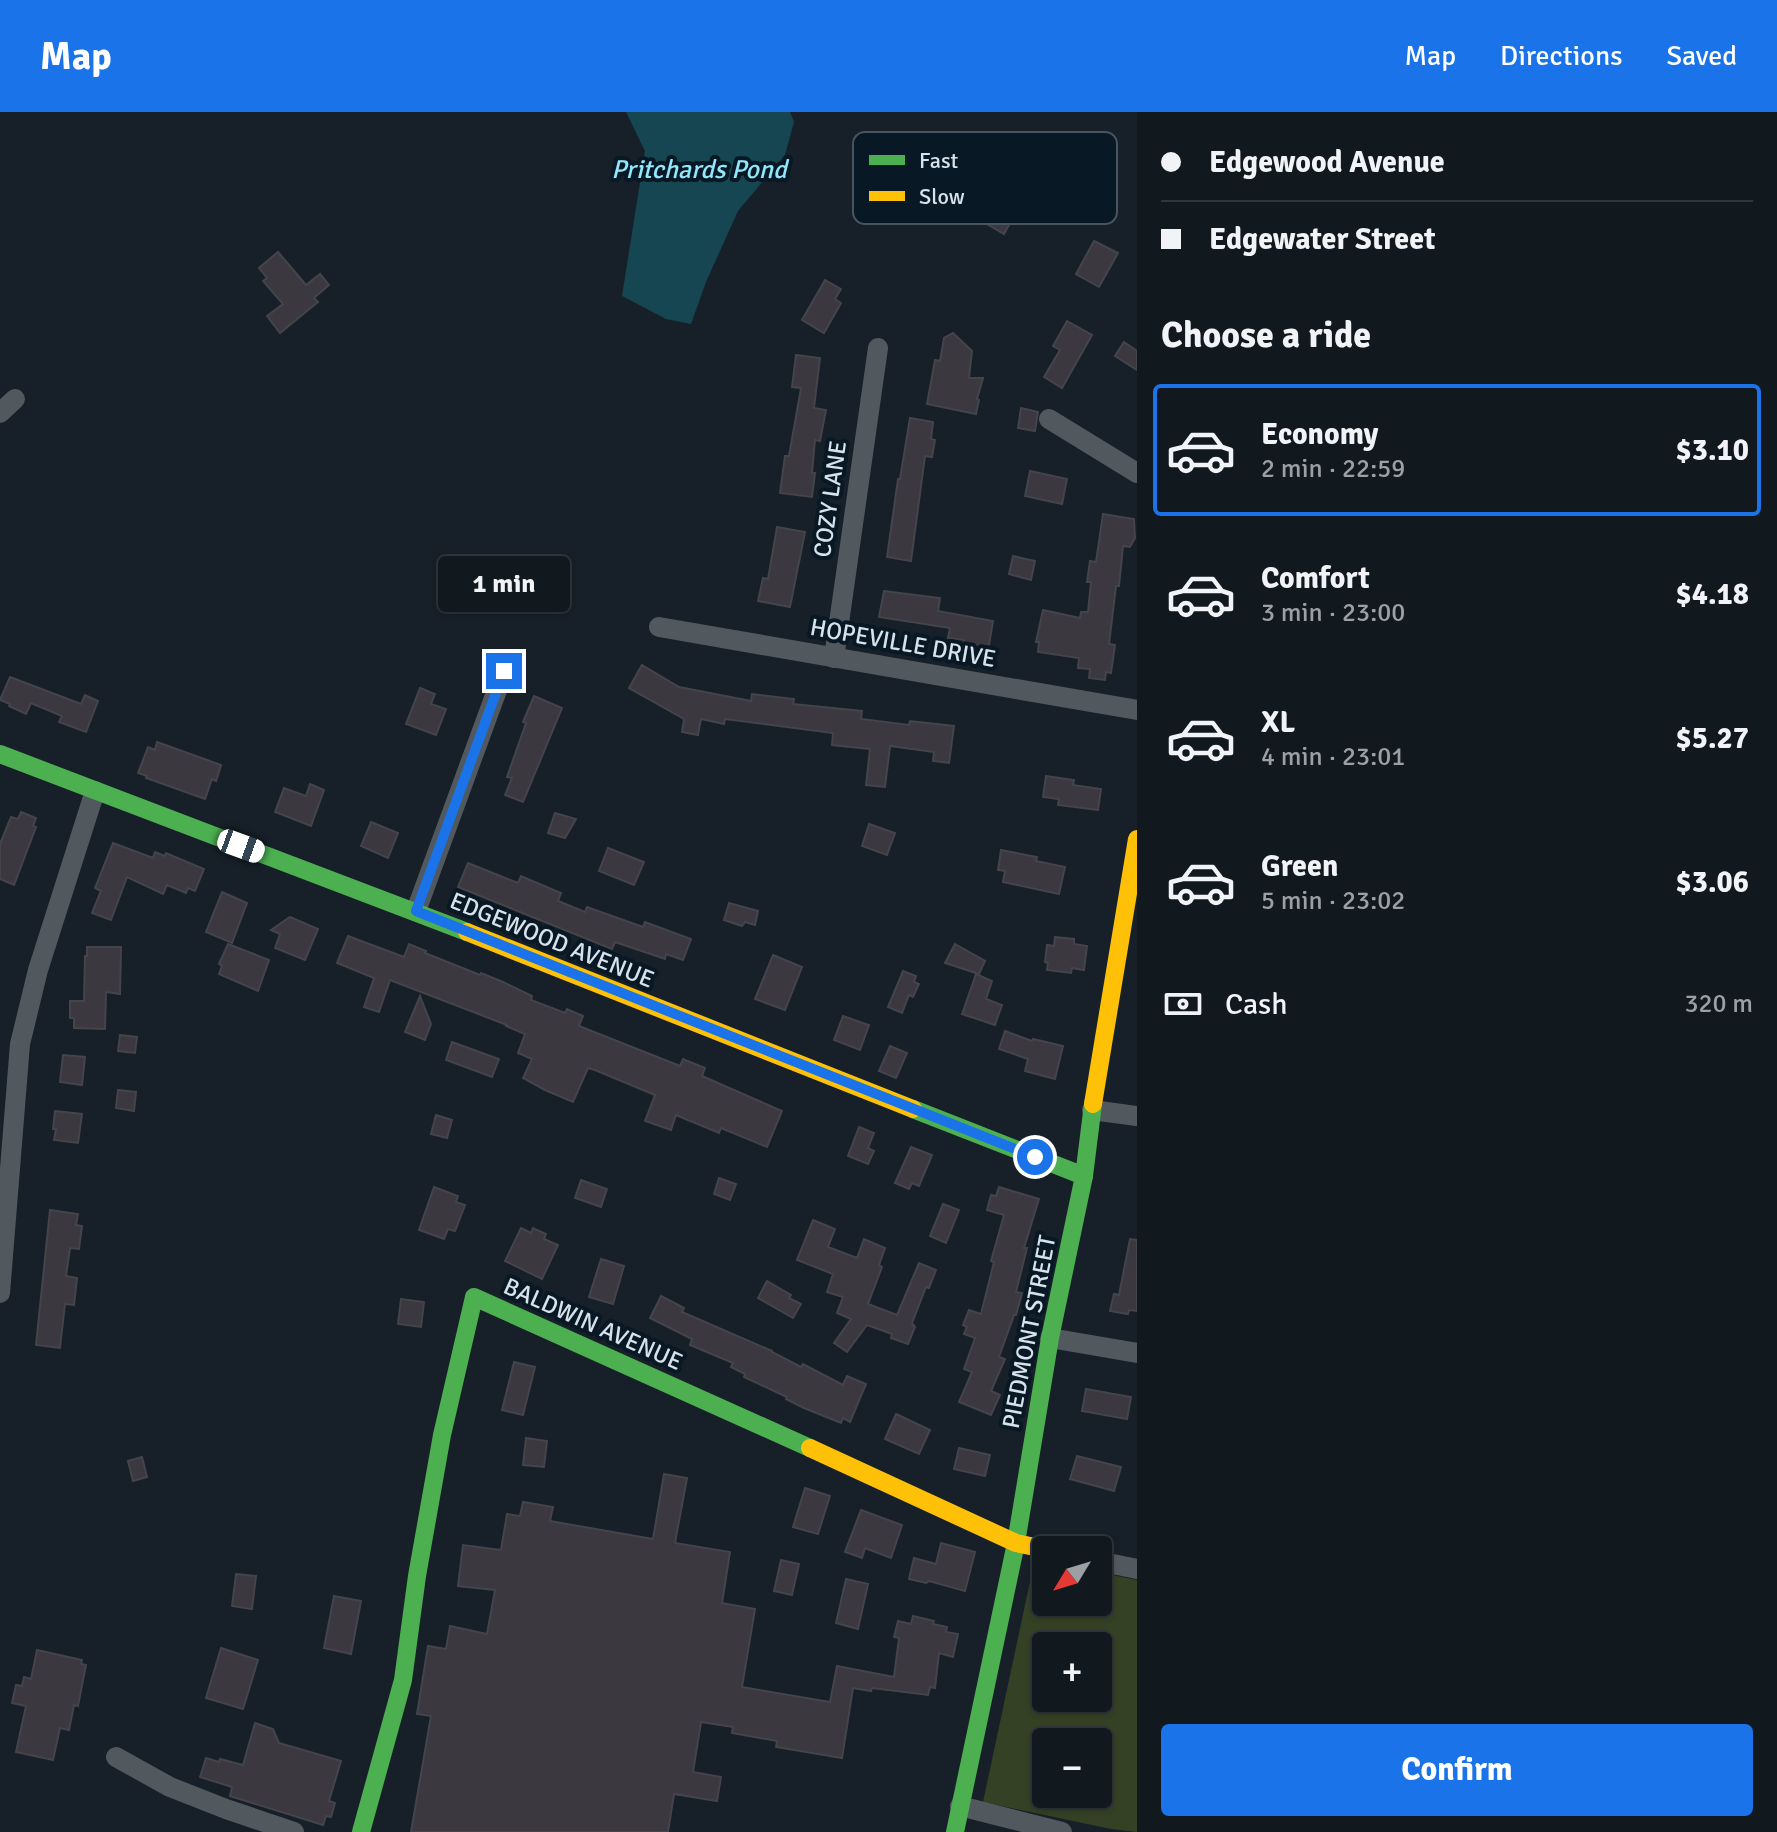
<!DOCTYPE html>
<html lang="en">
<head>
<meta charset="utf-8">
<style>
	body { margin:0; font-family:Signika,sans-serif; background:#1e252b; color:#f1f3f6; height:100vh; display:flex; flex-direction:column; font-size:30px; white-space:nowrap }
	* { box-sizing:border-box; margin:0 }
	p { font-size:26px; color:#9ca0a4 }
	.icon { flex:none; width:44px; height:44px; fill:none; stroke:currentColor; stroke-width:2; stroke-linecap:round; stroke-linejoin:round }
	.map { position:relative; flex:1; overflow:hidden }
	.panel { display:flex; flex-direction:column; background:#11181e; width:640px }
	.panel>* { flex:none }
	.hud { display:grid; align-content:center; height:176px; padding:0 24px; background:#11181e }
	.needle { width:52px; rotate:232deg }
	.buttons { position:absolute; left:1032px; top:1424px; display:grid; gap:16px }
	.buttons a { display:grid; place-items:center; width:80px; height:80px; border-radius:8px; background:#11181e; box-shadow:0 2px 6px #0004,0 0 0 2px #30373c; font-size:40px }
	.end { position:absolute; width:36px; height:36px; margin:-18px; border:10px solid #1a73e8; background:#fff; box-shadow:0 0 0 4px #fff }
	.from { border-radius:50% }
	.bubble { position:absolute; height:56px; border-radius:8px; background:#11181e; box-shadow:0 2px 6px #0004,0 0 0 2px #30373c; font-size:26px; font-weight:700; line-height:56px; text-align:center }
	.car { position:absolute; width:24px; height:48px; margin:-24px -12px; border-radius:10px; box-shadow:0 0 6px 2px #0007; background:linear-gradient(#fff 24%,#345 0 40%,#fff 0 76%,#345 0 86%,#fff 0) }
	.hud b { display:flex; align-items:center; gap:28px; height:76px; font-size:30px }
	.hud b+b { border-top:2px solid #30373c }
	.hud i { width:20px; height:20px; background:#f1f3f6 }
	ul { padding:0; list-style:none }
	li { display:flex; align-items:center; gap:24px; height:132px; margin:0 16px 12px; padding:0 8px; border:4px solid transparent; border-radius:8px }
	li div { flex:1 }
	li b { display:block; font-size:30px }
	li em { font-style:normal; font-weight:700 }
	li.on { border-color:#1a73e8 }
	li>.icon { width:72px; height:72px; stroke-width:1.5 }
	h2 { padding:0 24px; font-size:36px; line-height:96px }
	.pay { display:flex; align-items:center; gap:20px; height:88px; padding:0 24px; font-size:30px }
	.pay p { margin-inline-start:auto }
	.cta { display:flex; gap:16px; margin-top:auto; padding:16px 24px }
	.cta a { flex:1; height:92px; border-radius:8px; background:#1a73e8; color:#fff; font-size:32px; font-weight:700; line-height:92px; text-align:center }
	header { display:flex; align-items:center; gap:48px; box-sizing:border-box; height:112px; padding:0 40px; background:#1a73e8; color:#fff }
	header strong { font-size:38px }
	nav { display:flex; gap:44px; margin-inline-start:auto; font-size:28px }
	main { display:flex; flex:1; min-height:0 }
	.map>svg:first-child { display:block }
	.green { fill:#344125; fill-rule:evenodd }
	.water { fill:#154651 }
	.building { fill:#3b3840; stroke:#44444a; stroke-width:2 }
	.lines { fill:none; stroke-linecap:round; stroke-linejoin:round }
	.street { stroke:#52595e; stroke-width:20 }
	.fast { stroke:#4caf50; stroke-width:18 }
	.slow { stroke:#ffc107; stroke-width:18 }
	.route { stroke:#1a73e8; stroke-width:10 }
	.labels { text-anchor:middle; stroke-width:8; stroke-linejoin:round; paint-order:stroke }
	.street-label { font-size:24px; fill:#d8e2eb; stroke:#081824 }
	.water-label { font-size:26px; font-style:italic; fill:#92e7fb; stroke:#081824 }
	.key { fill:#081824; stroke:#465560; stroke-width:2 }
	.key-label { font-size:22px; fill:#d8e2eb }
</style>
</head>
<body>
<header>
<strong>Map</strong>
<nav><a>Map</a><a>Directions</a><a>Saved</a></nav>
</header>
<main>
<div class="map">
<svg width="1137" height="1720" viewBox="0 0 1137 1720">
	<rect width="100%" height="100%" fill="#172028"/>
	<path class="green" d="M1035,1446L1046,1449V1490H1098V1460L1137,1468V1720L1111,1717L983,1690ZM1046,1534H1098V1586H1046ZM1046,1630H1098V1682H1046Z"/>
	<path class="water" d="M626,0H790L794,10L785,43L738,99L706,170L691,212L666,207L622,184L645,39Z"/>
	<g class="building">
		<path d="M997,77L1021,91L1004,122L980,108Z"/>
		<path d="M1094,129L1118,141L1099,175L1076,162Z"/>
		<path d="M278,140L306,173L320,162L329,173L314,186L318,190L280,221L267,204L283,192L263,169L267,166L259,156Z"/>
		<path d="M825,168L841,177L835,187L841,191L824,221L802,208Z"/>
		<path d="M1067,209L1092,223L1062,276L1044,265L1060,238L1053,234Z"/>
		<path d="M953,221L972,239L969,266H983L977,287L979,288L976,302L927,292L935,248L940,249L944,226Z"/>
		<path d="M1124,230L1137,239V258L1115,244Z"/>
		<path d="M796,243L820,246L814,296L826,298L820,329L815,328L812,361H815L812,385L780,381L785,344H789L801,276L792,275Z"/>
		<path d="M1021,296L1038,300L1035,319L1018,316Z"/>
		<path d="M910,306L933,310L931,327L935,328L932,345L925,344L911,449L887,445L898,367H900Z"/>
		<path d="M1030,359L1067,367L1062,392L1025,384Z"/>
		<path d="M1103,402L1134,407L1135,426L1130,435L1123,434L1119,474H1116L1109,532L1115,533L1111,561L1106,560L1105,568L1089,566L1090,557L1078,556L1079,546L1038,540L1039,530H1036L1043,498L1080,506L1081,500H1088L1091,470H1087L1090,449L1096,450Z"/>
		<path d="M777,415L805,420L790,495L758,489L763,466L768,467Z"/>
		<path d="M1013,444L1035,449L1031,468L1009,462Z"/>
		<path d="M884,479L940,486L938,499L993,509L988,539L963,534L964,528L948,526L950,516L879,505Z"/>
		<path d="M642,553L679,575L751,589L752,582L794,587L793,592L862,599L861,607L909,613L910,609L954,614L949,651L933,649L934,640L890,634L885,675L866,673L870,637L832,633L833,621L725,607L724,612L701,607L698,623L682,620L684,607L629,576Z"/>
		<path d="M10,565L81,592L85,583L98,589L86,620L59,610L62,604L31,591L26,602L9,594L10,592L0,588Z"/>
		<path d="M420,576L435,582L431,592L446,597L436,623L406,612Z"/>
		<path d="M534,584L562,596L523,690L505,683L512,666L507,665L526,611L523,610Z"/>
		<path d="M157,630L221,653L216,669L212,667L205,687L146,666L147,664L138,661L148,635L155,638Z"/>
		<path d="M1046,664L1074,668L1073,673L1101,677L1098,698L1058,693L1059,687L1043,685Z"/>
		<path d="M310,672L324,678L311,714L275,700L284,676L306,684Z"/>
		<path d="M21,700L36,706L33,714L36,715L14,773L0,767V732L11,705L18,707Z"/>
		<path d="M555,701L576,707L565,726L548,721Z"/>
		<path d="M371,710L398,721L388,746L361,734Z"/>
		<path d="M869,712L895,721L887,743L862,734Z"/>
		<path d="M113,731L153,746L155,740L165,744L166,741L204,757L195,779L188,776L186,781L167,773L163,782L127,765L111,808L92,801L101,779L95,776Z"/>
		<path d="M608,736L644,750L634,773L599,759Z"/>
		<path d="M1001,738L1037,745L1036,749L1065,755L1059,782L1003,770L1005,759L998,758Z"/>
		<path d="M468,751L518,771L521,764L561,781L558,789L585,800L587,795L643,815L645,810L691,827L683,848L666,842L665,847L615,830L612,837L458,775Z"/>
		<path d="M222,780L247,791L232,831L206,820Z"/>
		<path d="M729,791L758,799L755,813L745,810L742,814L724,808Z"/>
		<path d="M290,805L318,817L305,848L275,836L280,822L271,818Z"/>
		<path d="M348,824L404,845L409,832L426,839L425,841L480,863L481,861L503,870L532,884L531,888L565,901L567,897L583,904L579,914L680,954L683,947L705,956L702,964L782,999L767,1035L721,1016L719,1021L676,1003L671,1018L645,1009L655,983L595,958L588,956L573,990L545,978L523,966L532,947L518,941L525,922L506,914L507,913L390,868L379,900L364,895L374,866L337,851Z"/>
		<path d="M1055,825L1074,827V832L1087,834L1084,858L1072,856L1071,861L1047,858L1048,851L1045,850L1047,833L1054,834Z"/>
		<path d="M228,832L269,848L258,879L219,862L222,854L219,852Z"/>
		<path d="M955,832L985,849L979,862L945,851Z"/>
		<path d="M87,835H121L120,882L106,880L105,917L74,916V906H70V889H84L85,844H87Z"/>
		<path d="M773,843L802,855L785,898L755,887Z"/>
		<path d="M903,859L916,864L914,870L919,872L913,885L909,883L902,901L888,895Z"/>
		<path d="M976,862L992,869L986,887L1002,893L995,913L962,902Z"/>
		<path d="M420,884L431,912L425,928L405,920Z"/>
		<path d="M843,904L869,913L860,938L834,928Z"/>
		<path d="M1005,919L1032,929L1033,927L1063,934L1055,967L1025,959L1028,947L999,937Z"/>
		<path d="M120,923L137,925L135,941L118,939Z"/>
		<path d="M452,930L499,947L492,965L446,948Z"/>
		<path d="M890,934L907,941L896,966L879,959Z"/>
		<path d="M63,943L85,945L82,973L60,970Z"/>
		<path d="M118,978L136,980L134,999L116,996Z"/>
		<path d="M55,999L82,1002L78,1031L54,1028L56,1017H53Z"/>
		<path d="M436,1003L452,1008L447,1026L431,1022Z"/>
		<path d="M859,1015L874,1021L868,1036L874,1039L868,1052L848,1044Z"/>
		<path d="M911,1035L932,1043L919,1074L912,1071L909,1077L895,1071Z"/>
		<path d="M719,1066L736,1072L730,1088L714,1082Z"/>
		<path d="M581,1068L607,1077L601,1095L575,1086Z"/>
		<path d="M434,1075L458,1084L456,1090L465,1093L455,1119L448,1117L444,1127L419,1118Z"/>
		<path d="M999,1075L1039,1087L1024,1136H1027L1016,1180L1022,1181L1016,1203H1014L999,1245L1005,1247L991,1279L1000,1283L991,1303L959,1290L972,1260L964,1257L975,1226L964,1222L967,1215L963,1213L969,1198L981,1202L994,1150L991,1149L1004,1103L987,1098L991,1083L996,1084Z"/>
		<path d="M943,1092L959,1098L946,1131L930,1124Z"/>
		<path d="M50,1098L78,1102L76,1113L82,1114L79,1137L70,1136L66,1164L77,1166L74,1193L65,1192L60,1236L36,1233Z"/>
		<path d="M813,1108L835,1117L828,1135L857,1146L864,1127L885,1136L879,1153L882,1155L868,1192L897,1203L919,1151L936,1158L929,1176L926,1175L912,1211L915,1215L908,1232L891,1226L892,1222L867,1213L847,1240L834,1231L851,1207L837,1201L843,1185L827,1180L833,1162L797,1148Z"/>
		<path d="M521,1116L531,1121L533,1116L546,1122L544,1127L558,1133L542,1167L505,1149Z"/>
		<path d="M1130,1127L1137,1128V1199L1129,1198L1128,1202L1110,1199L1114,1182L1119,1183Z"/>
		<path d="M601,1147L624,1154L613,1192L589,1185Z"/>
		<path d="M767,1169L791,1183L789,1186L801,1192L793,1206L758,1186Z"/>
		<path d="M661,1184L684,1196L682,1200L772,1239V1240L801,1255L803,1252L843,1273L847,1264L866,1272L850,1310L843,1306L841,1311L804,1296L786,1287L787,1285L744,1265L745,1262L731,1255L733,1251L690,1233L692,1227L650,1206Z"/>
		<path d="M401,1187L424,1190L421,1215L398,1212Z"/>
		<path d="M514,1250L535,1255L523,1303L502,1298Z"/>
		<path d="M1086,1277L1131,1285L1127,1307L1082,1299Z"/>
		<path d="M896,1302L930,1318L919,1342L885,1327Z"/>
		<path d="M526,1326L547,1329L544,1355L523,1353Z"/>
		<path d="M959,1336L990,1343L985,1364L954,1357Z"/>
		<path d="M1077,1344L1121,1355L1114,1379L1070,1367Z"/>
		<path d="M142,1345L147,1365L133,1369L128,1349Z"/>
		<path d="M664,1362L687,1366L675,1431L730,1440L722,1491L755,1497L742,1575L830,1590L837,1554L894,1565L899,1526L894,1525L898,1509L911,1512L913,1504L934,1509L933,1512L947,1515L946,1520L958,1522L953,1545L939,1541L935,1576L930,1575L928,1583L872,1576L871,1579L853,1576L842,1646L776,1635L777,1629L732,1621L733,1615L701,1610L693,1660L721,1665L717,1689L674,1682L668,1720H411L431,1604L417,1602L428,1534L446,1537L450,1514L487,1522L495,1478L458,1474L463,1433L501,1438L507,1402L520,1404L523,1390L553,1395L550,1409L653,1427Z"/>
		<path d="M805,1376L830,1384L818,1422L793,1415Z"/>
		<path d="M861,1398L902,1413L891,1446L865,1436L862,1446L845,1440Z"/>
		<path d="M941,1431L975,1440L965,1479L929,1469L926,1471L909,1467L914,1446L936,1452Z"/>
		<path d="M781,1448L799,1452L792,1483L774,1479Z"/>
		<path d="M236,1462L256,1464L252,1497L232,1494Z"/>
		<path d="M846,1467L868,1472L858,1517L836,1511Z"/>
		<path d="M334,1484L361,1489L351,1542L324,1536Z"/>
		<path d="M221,1536L258,1548L243,1597L206,1586Z"/>
		<path d="M37,1538L82,1548L81,1552L86,1553L78,1594L74,1593L69,1618L60,1616L53,1648L16,1640L26,1594L12,1591L16,1573L22,1574L24,1565L31,1567Z"/>
		<path d="M255,1611L273,1617L279,1631L341,1649L329,1689L335,1691L331,1705L326,1704L323,1713L230,1684L232,1675L200,1665L206,1646L219,1650L220,1647L243,1653Z"/>
	</g>
	<g class="lines">
		<g class="street">
			<path d="M0,301L15,287"/>
			<path d="M1049,307L1137,361"/>
			<path d="M659,515L1137,598"/>
			<path d="M834,546L878,236"/>
			<path d="M416,799L504,559"/>
			<path d="M1092,998L1137,1004"/>
			<path d="M0,1181L20,932L38,858L95,679"/>
			<path d="M1050,1226L1137,1241"/>
			<path d="M1098,1449L1137,1457"/>
			<path d="M116,1645L170,1675L226,1697L294,1720"/>
			<path d="M960,1694L1062,1720"/>
		</g>
		<g class="fast">
			<path d="M0,642L467,820"/>
			<path d="M913,997L1084,1064"/>
			<path d="M361,1720L403,1568L417,1464L442,1323L474,1185L810,1336"/>
			<path d="M955,1720L1016,1431L1050,1226L1084,1064L1093,992"/>
		</g>
		<g class="slow">
			<path d="M467,820L913,997"/>
			<path d="M1093,992L1137,727"/>
			<path d="M810,1336L1016,1431L1049,1438"/>
		</g>
	</g>
	<g class="lines">
		<path class="route" d="M504,559L416,799L1035,1045"/>
	</g>
	<g class="labels">
		<g class="street-label">
			<text transform="translate(830 387) rotate(-82)" y="8">COZY LANE</text>
			<text transform="translate(903 531) rotate(10)" y="8">HOPEVILLE DRIVE</text>
			<text transform="translate(552 828) rotate(22)" y="8">EDGEWOOD AVENUE</text>
			<text transform="translate(593 1212) rotate(24)" y="8">BALDWIN AVENUE</text>
			<text transform="translate(1029 1220) rotate(-79)" y="8">PIEDMONT STREET</text>
		</g>
		<g class="water-label">
			<text x="699" y="66">Pritchards Pond</text>
		</g>
	</g>
	<rect x="853" y="20" width="264" height="92" rx="12" class="key"/>
	<rect x="869" y="43" width="36" height="10" fill="#4caf50"/>
	<rect x="869" y="79" width="36" height="10" fill="#ffc107"/>
	<g class="key-label">
		<text x="919" y="56">Fast</text>
		<text x="919" y="92">Slow</text>
	</g>
</svg>
<div class="buttons">
<a><svg class="needle" viewBox="-14 -14 28 28"><path d="M0-13l5 13h-10z" fill="#e53935"/><path d="M0 13l5-13h-10z" fill="#9ca0a4"/></svg></a>
<a>+</a>
<a>−</a>
</div>
<i class="end from" style="left:1035px;top:1045px"></i>
<i class="end" style="left:504px;top:559px"></i>
<div class="bubble" style="left:438px;top:444px;width:132px">1 min</div>
<i class="car" style="left:241px;top:734px;rotate:110deg"></i>
</div>
<section class="panel">
<div class="hud">
<b><i class="from"></i>Edgewood Avenue</b>
<b><i></i>Edgewater Street</b>
</div>
<h2>Choose a ride</h2>
<ul>
<li class="on"><svg class="icon" aria-label="car" viewBox="0 0 24 24"><path d="M5 17H2v-5l4-1 3-4h7l3 4 3 1v5h-3M9 17h6M6 11h13"/><circle cx="7" cy="17" r="2"/><circle cx="17" cy="17" r="2"/></svg><div><b>Economy</b><p>2 min · 22:59</p></div><em>$3.10</em></li>
<li><svg class="icon" aria-label="car" viewBox="0 0 24 24"><path d="M5 17H2v-5l4-1 3-4h7l3 4 3 1v5h-3M9 17h6M6 11h13"/><circle cx="7" cy="17" r="2"/><circle cx="17" cy="17" r="2"/></svg><div><b>Comfort</b><p>3 min · 23:00</p></div><em>$4.18</em></li>
<li><svg class="icon" aria-label="car" viewBox="0 0 24 24"><path d="M5 17H2v-5l4-1 3-4h7l3 4 3 1v5h-3M9 17h6M6 11h13"/><circle cx="7" cy="17" r="2"/><circle cx="17" cy="17" r="2"/></svg><div><b>XL</b><p>4 min · 23:01</p></div><em>$5.27</em></li>
<li><svg class="icon" aria-label="car" viewBox="0 0 24 24"><path d="M5 17H2v-5l4-1 3-4h7l3 4 3 1v5h-3M9 17h6M6 11h13"/><circle cx="7" cy="17" r="2"/><circle cx="17" cy="17" r="2"/></svg><div><b>Green</b><p>5 min · 23:02</p></div><em>$3.06</em></li>
</ul>
<div class="pay"><svg class="icon" aria-label="cash" viewBox="0 0 24 24"><path d="M3 7h18v10H3z"/><circle cx="12" cy="12" r="2"/></svg>Cash<p>320 m</p></div>
<div class="cta"><a>Confirm</a></div>
</section>
</main>
</body>
</html>
